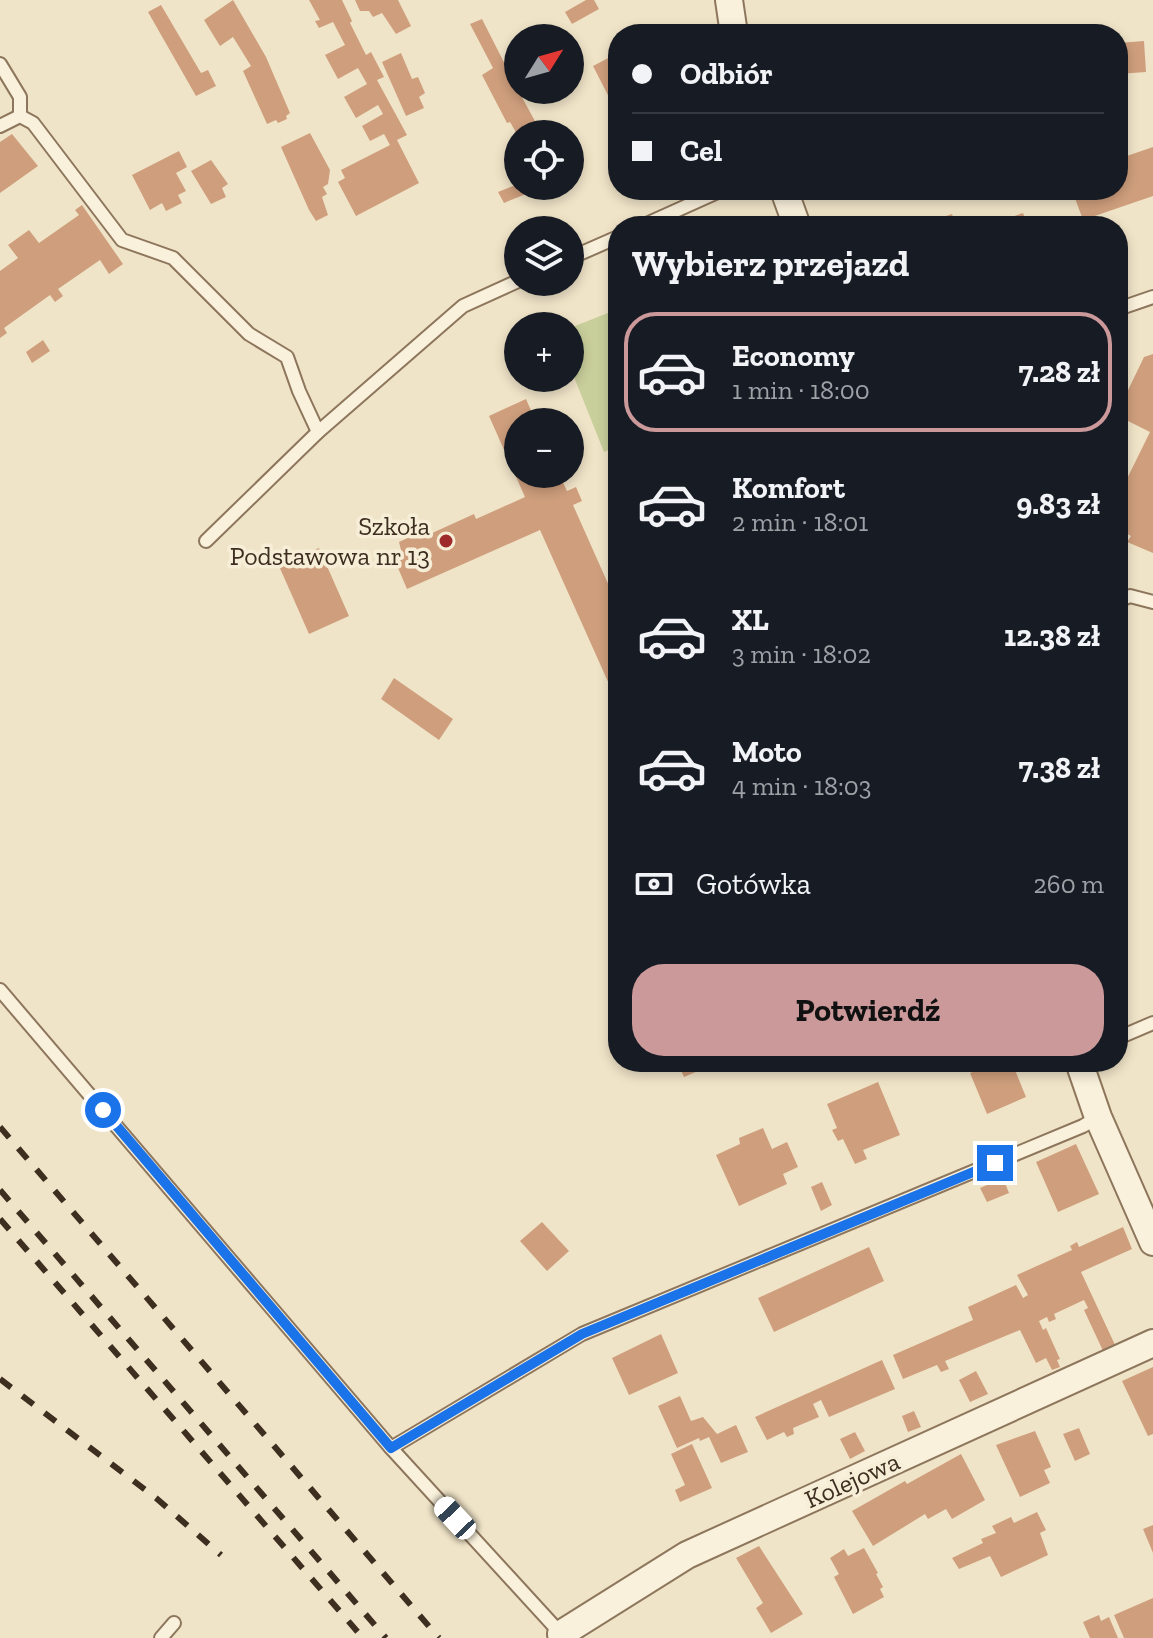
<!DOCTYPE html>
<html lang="pl">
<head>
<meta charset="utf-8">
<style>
	body { margin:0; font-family:"Zilla Slab",serif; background:#242831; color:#f1f3f6; height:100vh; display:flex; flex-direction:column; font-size:30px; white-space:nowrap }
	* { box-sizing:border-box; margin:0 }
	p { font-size:26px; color:#9ea1a6 }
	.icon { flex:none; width:44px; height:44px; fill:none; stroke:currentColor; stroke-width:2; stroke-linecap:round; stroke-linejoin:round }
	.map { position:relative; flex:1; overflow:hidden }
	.sheet { position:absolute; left:608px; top:216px; width:520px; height:856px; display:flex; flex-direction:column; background:#171b24; border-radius:32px; box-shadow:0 4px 12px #0003 }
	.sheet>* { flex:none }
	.top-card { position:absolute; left:608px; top:24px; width:520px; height:176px; border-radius:32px; box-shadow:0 4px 12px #0003; display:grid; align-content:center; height:176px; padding:0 24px; background:#171b24 }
	.needle { width:52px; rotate:53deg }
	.buttons { position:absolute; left:504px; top:24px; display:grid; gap:16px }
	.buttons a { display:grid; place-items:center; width:80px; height:80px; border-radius:50%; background:#171b24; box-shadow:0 4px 12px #0003; font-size:40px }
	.end { position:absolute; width:36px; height:36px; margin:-18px; border:10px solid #1a73e8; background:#fff; box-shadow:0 0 0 4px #fff }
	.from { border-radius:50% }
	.car { position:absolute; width:24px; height:48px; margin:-24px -12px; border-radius:10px; box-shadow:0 0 6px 2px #0007; background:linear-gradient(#fff 24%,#345 0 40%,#fff 0 76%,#345 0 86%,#fff 0) }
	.top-card b { display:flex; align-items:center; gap:28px; height:76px; font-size:30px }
	.top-card b+b { border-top:2px solid #363941 }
	.top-card i { width:20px; height:20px; background:#f1f3f6 }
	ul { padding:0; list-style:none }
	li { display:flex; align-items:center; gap:24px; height:120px; margin:0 16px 12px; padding:0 8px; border:4px solid transparent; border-radius:32px }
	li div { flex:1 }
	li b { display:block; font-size:30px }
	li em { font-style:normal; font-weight:800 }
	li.selected { border-color:#cc999b }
	li>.icon { width:72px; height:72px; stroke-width:1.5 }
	h2 { padding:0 24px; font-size:36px; line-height:96px }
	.pay { display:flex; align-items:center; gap:20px; height:88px; padding:0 24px; font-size:30px }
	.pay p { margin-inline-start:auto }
	.primary-button { display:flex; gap:16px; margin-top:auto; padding:16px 24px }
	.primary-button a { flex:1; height:92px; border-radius:32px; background:#cc999b; color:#111; font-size:32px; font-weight:800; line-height:92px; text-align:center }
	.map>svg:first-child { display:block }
	.green { fill:#c9cf9b }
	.building { fill:#cf9f7d }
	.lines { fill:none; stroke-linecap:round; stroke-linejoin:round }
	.lane-casing { stroke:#8d765c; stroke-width:16 }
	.street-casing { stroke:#8d765c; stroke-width:30 }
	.lane { stroke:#faf1dc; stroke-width:12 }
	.street { stroke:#faf1dc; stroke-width:26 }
	.rail { stroke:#3d2e20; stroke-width:6; stroke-dasharray:14 14; stroke-linecap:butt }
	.route { stroke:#1a73e8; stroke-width:10 }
	.poi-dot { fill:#9e2a2b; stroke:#f7eed8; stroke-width:3 }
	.labels { text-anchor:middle; stroke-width:7; stroke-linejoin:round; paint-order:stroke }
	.poi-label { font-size:26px; fill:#3d2e20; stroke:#f7eed8; text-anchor:end }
	.street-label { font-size:26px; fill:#3d2e20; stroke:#f7eed8 }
</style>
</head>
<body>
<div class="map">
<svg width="1153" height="1638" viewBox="0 0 1153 1638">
	<rect width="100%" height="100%" fill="#f0e4c8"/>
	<path class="green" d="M618,309V446L604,452L570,367V328Z"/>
	<g class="building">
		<path d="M233,0L266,57L290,113L286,116L287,119L278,123L276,120L267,124L243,71L251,66L233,37L220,46L204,20Z"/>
		<path d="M309,0H342L352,21L350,23L366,55L371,52L384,77L377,80L407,135L397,140L419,183L356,216L338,182L345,178L341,170L390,145L384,134L370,141L362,126L383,114L378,105L356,118L344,97L367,84L358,68L338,79L325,55L345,45L333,22L319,28L315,21L320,20Z"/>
		<path d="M355,0H398L411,26L396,34L382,13L373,17L369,11H360Z"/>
		<path d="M586,0H594L599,9L572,24L565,12Z"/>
		<path d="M161,5L201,73L208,70L216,86L196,96L148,12Z"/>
		<path d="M482,19L518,90L542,134H517L510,122L507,123L482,75L493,68L470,24Z"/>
		<path d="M1144,41L1146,72L1118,74V43Z"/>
		<path d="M401,53L412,79L418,77L425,93L419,97L424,108L406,116L382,62Z"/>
		<path d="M618,53V102L613,105L593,66Z"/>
		<path d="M310,133L330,170L328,184L323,187L327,194L322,197L328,215L316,221L309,210L281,147Z"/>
		<path d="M12,134L38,166L0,193V142Z"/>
		<path d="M1153,147V196L1083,220L1072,190H1118V159Z"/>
		<path d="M179,151L187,167L176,173L186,191L178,195L182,203L166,211L162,203L150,210L132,175Z"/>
		<path d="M211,160L228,184L222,188L226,197L211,204L191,171Z"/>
		<path d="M518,184L526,194L504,203L498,192Z"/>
		<path d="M82,205L123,264L109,274L100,260L58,289L63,296L55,302L50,295L4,328L7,333L0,338V271L18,258L8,245L29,230L39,243L79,215L75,210Z"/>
		<path d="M1023,213L1028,226H987Z"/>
		<path d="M952,214L956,226H919V225Z"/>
		<path d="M43,340L50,351L32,363L26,352Z"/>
		<path d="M1153,354V553L1127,542L1131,536L1124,532L1118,514V497L1150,432L1118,416V411L1144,357Z"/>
		<path d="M526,399L536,422H518V474H559L567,491L576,487L582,501L573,505L618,606V704L540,530L407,589L392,554L401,550L399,542L416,534L419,539L474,514L476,519L525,497L489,416Z"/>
		<path d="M319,548L349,616L309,634L279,566Z"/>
		<path d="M394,678L453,719L439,740L381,699Z"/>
		<path d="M677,1062H719L684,1077Z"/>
		<path d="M998,1062H1005L1009,1072L1015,1070L1026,1097L987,1114L970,1073Z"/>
		<path d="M878,1082L900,1135L863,1150L867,1159L855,1164L843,1139L838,1141L832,1130L837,1128L827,1104Z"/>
		<path d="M763,1128L772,1149L787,1142L798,1167L783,1174L787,1184L739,1206L716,1155L740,1144L739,1138Z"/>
		<path d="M1076,1144L1099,1194L1058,1212L1036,1162Z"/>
		<path d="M1003,1178L1009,1193L987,1202L980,1188Z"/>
		<path d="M822,1182L832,1205L821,1211L811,1187Z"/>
		<path d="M542,1222L569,1251L547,1271L520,1241Z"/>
		<path d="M1123,1227L1132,1249L1081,1272L1116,1347L1104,1353L1084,1310L1088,1308L1084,1300L1054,1314L1056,1319L1049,1322L1047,1317L1039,1321L1043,1330L1046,1328L1060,1359L1057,1360L1060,1367L1052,1370L1046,1358L1036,1363L1020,1330L945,1361L949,1369L941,1372L937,1365L903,1379L893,1355L973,1320L968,1307L1016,1285L1023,1298L1028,1295L1017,1275L1072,1250L1070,1246L1077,1242L1079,1247Z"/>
		<path d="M869,1247L884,1281L774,1332L758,1298Z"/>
		<path d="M661,1334L678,1373L629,1395L612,1358Z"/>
		<path d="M882,1360L895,1389L829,1417L821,1400L813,1404L819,1417L793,1428L794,1434L787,1437L784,1432L767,1440L755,1417Z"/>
		<path d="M1153,1367V1434L1148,1436L1122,1381Z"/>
		<path d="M976,1371L988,1394L970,1402L959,1380Z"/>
		<path d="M680,1396L691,1421L703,1417L717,1434L736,1425L748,1452L721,1463L709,1437L700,1441L699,1438L677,1448L658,1406Z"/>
		<path d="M914,1411L921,1427L908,1432L902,1416Z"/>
		<path d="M1079,1428L1090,1454L1075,1461L1063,1434Z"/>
		<path d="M1035,1431L1051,1467L1044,1470L1050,1483L1020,1497L996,1445Z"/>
		<path d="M855,1432L865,1451L850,1459L840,1439Z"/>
		<path d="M692,1444L712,1488L680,1502L675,1490L685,1485L671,1454Z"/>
		<path d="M961,1454L985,1500L952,1519L946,1509L928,1519L925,1514L873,1546L852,1511L905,1481L907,1484Z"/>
		<path d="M1037,1512L1046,1530L1040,1533L1048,1555L1001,1577L990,1556L959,1569L952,1558L983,1543L981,1539L996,1533L992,1526L1011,1517L1014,1523Z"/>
		<path d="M1153,1525V1553L1143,1529Z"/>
		<path d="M759,1546L803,1614L771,1633L756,1608L763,1603L736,1558Z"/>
		<path d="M864,1548L878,1573L876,1574L883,1587L880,1589L884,1597L853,1614L834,1577L839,1574L830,1558L844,1549L848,1556Z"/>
		<path d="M1153,1598V1638H1124L1114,1615Z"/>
		<path d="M1099,1615L1101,1621L1109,1617L1118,1638H1090L1083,1622Z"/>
	</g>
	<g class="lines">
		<defs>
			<g id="lane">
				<path d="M0,64L20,97V116"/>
				<path d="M0,126L20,116L33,123L122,240L173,258L249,334L287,357L299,391L318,432"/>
				<path d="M642,226L722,190"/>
				<path d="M570,258L618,237"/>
				<path d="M1118,309L1153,297"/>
				<path d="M206,541L318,432L463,306L518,281"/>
				<path d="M1118,601L1130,596L1153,602"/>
				<path d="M0,990L391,1448L563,1636"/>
				<path d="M1118,1038L1153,1023"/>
				<path d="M391,1448L582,1334L1083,1126L1098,1117"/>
				<path d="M161,1638L174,1623"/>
			</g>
			<g id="street">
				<path d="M729,0L734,34"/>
				<path d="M784,190L797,226"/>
				<path d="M1079,1062L1098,1117L1153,1242"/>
				<path d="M561,1634L687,1555L1153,1343"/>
			</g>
		</defs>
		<use href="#lane" class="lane-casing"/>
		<use href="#street" class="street-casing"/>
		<use href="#lane" class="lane"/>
		<use href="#street" class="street"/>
		<g class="rail">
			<path d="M0,1127L439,1638"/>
			<path d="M0,1190L386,1638"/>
			<path d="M0,1219L363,1638"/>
			<path d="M0,1379L156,1498L221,1555"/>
		</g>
	</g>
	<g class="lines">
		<path class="route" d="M103,1110L391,1448L582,1334L995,1163"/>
	</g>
	<circle class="poi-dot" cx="446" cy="541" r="8"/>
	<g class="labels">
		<g class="poi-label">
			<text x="430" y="535">Szkoła<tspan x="430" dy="30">Podstawowa nr 13</tspan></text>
		</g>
		<g class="street-label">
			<text transform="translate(852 1480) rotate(-24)" y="9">Kolejowa</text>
		</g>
	</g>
</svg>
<div class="buttons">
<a><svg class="needle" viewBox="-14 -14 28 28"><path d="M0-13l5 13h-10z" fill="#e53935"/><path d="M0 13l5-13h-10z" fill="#9ea1a6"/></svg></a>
<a><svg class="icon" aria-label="locate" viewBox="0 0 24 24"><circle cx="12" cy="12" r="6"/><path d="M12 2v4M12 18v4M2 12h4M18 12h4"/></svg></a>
<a><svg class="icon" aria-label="layers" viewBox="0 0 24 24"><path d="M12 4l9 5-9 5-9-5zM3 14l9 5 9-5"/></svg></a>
<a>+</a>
<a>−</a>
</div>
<i class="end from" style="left:103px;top:1110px"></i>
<i class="end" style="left:995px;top:1163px"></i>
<i class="car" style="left:455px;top:1518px;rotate:317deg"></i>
<div class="top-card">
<b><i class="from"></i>Odbiór</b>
<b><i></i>Cel</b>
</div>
<section class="sheet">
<h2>Wybierz przejazd</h2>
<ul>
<li class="selected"><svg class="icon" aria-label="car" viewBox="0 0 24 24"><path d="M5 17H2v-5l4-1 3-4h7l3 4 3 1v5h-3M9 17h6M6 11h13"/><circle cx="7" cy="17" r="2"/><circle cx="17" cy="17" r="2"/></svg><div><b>Economy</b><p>1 min · 18:00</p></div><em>7.28 zł</em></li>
<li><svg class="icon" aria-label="car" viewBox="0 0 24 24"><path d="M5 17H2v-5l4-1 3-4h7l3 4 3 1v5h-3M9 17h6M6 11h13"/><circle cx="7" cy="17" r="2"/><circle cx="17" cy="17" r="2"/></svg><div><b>Komfort</b><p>2 min · 18:01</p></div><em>9.83 zł</em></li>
<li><svg class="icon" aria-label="car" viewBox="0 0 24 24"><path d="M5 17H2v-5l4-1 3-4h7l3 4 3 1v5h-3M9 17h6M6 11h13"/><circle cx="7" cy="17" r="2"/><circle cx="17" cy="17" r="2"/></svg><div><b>XL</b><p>3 min · 18:02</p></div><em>12.38 zł</em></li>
<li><svg class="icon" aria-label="car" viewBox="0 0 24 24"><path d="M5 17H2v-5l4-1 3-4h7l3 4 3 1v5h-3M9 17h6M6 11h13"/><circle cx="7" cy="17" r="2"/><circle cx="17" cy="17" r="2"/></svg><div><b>Moto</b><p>4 min · 18:03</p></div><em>7.38 zł</em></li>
</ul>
<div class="pay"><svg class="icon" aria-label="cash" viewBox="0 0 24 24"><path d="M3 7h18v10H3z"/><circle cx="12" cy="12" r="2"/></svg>Gotówka<p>260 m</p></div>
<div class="primary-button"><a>Potwierdź</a></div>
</section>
</div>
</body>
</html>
